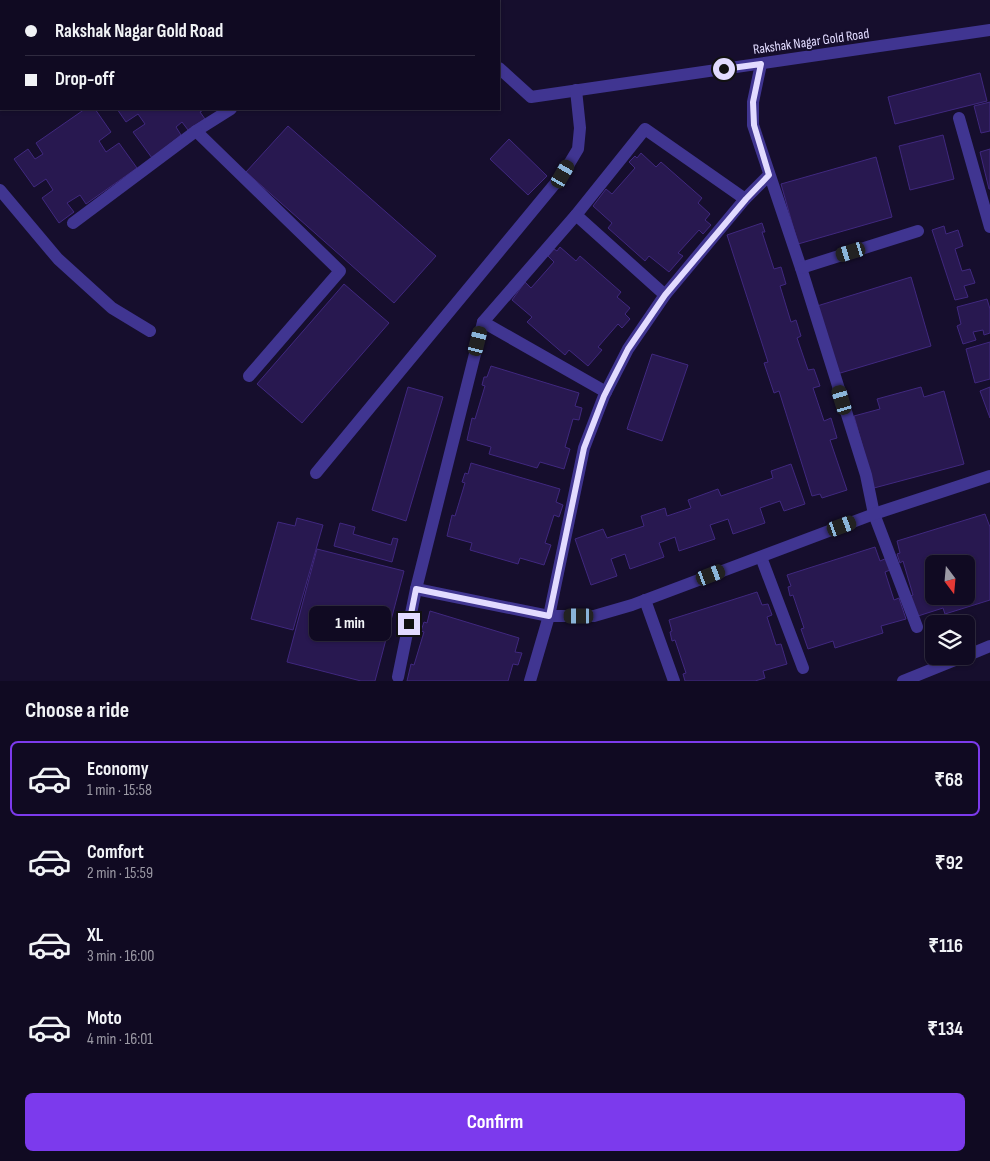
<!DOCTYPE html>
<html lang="en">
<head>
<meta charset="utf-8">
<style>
	body { margin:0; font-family:"Sofia Sans Condensed",sans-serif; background:#1e182f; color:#f1f3f6; height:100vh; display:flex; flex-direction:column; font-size:19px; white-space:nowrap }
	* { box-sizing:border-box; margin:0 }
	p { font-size:16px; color:#9c9aa5 }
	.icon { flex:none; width:28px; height:28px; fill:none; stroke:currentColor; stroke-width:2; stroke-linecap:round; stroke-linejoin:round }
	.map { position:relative; height:681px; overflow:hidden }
	.panel { display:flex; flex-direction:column; background:#100a22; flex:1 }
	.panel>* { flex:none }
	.top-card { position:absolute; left:0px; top:0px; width:500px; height:110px; box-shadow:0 1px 4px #0004,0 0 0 1px #302b40; display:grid; align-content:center; height:110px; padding:0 25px; background:#100a22 }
	.needle { width:32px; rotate:164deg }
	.controls { position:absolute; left:925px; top:555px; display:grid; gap:10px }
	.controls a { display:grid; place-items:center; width:50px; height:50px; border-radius:8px; background:#100a22; box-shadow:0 1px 4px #0004,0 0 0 1px #302b40; font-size:25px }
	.end { position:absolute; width:22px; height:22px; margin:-11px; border:6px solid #e2dbff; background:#111; box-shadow:0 0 0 2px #111 }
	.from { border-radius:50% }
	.bubble { position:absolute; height:35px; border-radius:8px; background:#100a22; box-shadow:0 1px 4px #0004,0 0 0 1px #302b40; font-size:16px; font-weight:700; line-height:35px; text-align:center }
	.car { position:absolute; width:15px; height:30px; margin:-15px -8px; border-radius:6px; box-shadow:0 0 4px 1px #0007; background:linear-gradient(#222 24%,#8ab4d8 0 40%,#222 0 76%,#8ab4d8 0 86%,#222 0) }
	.top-card b { display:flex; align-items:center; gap:18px; height:48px; font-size:19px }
	.top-card b+b { border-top:1px solid #302b40 }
	.top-card i { width:12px; height:12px; background:#f1f3f6 }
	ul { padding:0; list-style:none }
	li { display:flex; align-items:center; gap:15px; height:75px; margin:0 10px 8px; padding:0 15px; border:2px solid transparent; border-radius:8px }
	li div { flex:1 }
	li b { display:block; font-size:19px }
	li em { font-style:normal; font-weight:700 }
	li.selected { border-color:#7c3aed }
	li>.icon { width:45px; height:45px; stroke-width:1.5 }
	h2 { padding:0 25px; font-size:22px; line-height:60px }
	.button { display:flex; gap:10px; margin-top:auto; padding:10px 25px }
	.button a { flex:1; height:58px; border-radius:8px; background:#7c3aed; color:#fff; font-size:20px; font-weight:700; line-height:58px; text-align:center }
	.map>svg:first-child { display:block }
	.building { fill:#281850; stroke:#40287f; fill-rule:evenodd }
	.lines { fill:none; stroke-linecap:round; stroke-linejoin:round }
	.minor { stroke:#403591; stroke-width:12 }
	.route { stroke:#e2dbff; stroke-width:6 }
	.labels { text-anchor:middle; stroke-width:4; stroke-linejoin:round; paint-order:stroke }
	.street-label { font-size:14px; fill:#e2dbff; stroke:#160e2d }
</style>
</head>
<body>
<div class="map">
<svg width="990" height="681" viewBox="0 0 990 681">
	<rect width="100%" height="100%" fill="#160e2d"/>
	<g class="building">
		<path d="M0,0H34L35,1H1L0,32Z"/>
		<path d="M247,0H306L246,1Z"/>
		<path d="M310,0H346L348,1H308Z"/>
		<path d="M980,73L987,101L895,124L888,97Z"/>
		<path d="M990,102V131L981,133L974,106Z"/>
		<path d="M85,109H95L111,132L99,141L106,152L119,143L137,168L86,204L80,195L67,203L74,212L59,223L42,198L53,190L46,179L34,187L14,159L28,149L35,159L43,154L36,143Z"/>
		<path d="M117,109H205L200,112L205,119L188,130L182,122L176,127L181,135L152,158L133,132L145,124L138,114L126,122Z"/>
		<path d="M288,126L436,256L394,303L246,172Z"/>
		<path d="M943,135L954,179L910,190L899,146Z"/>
		<path d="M509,139L547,176L528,195L490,159Z"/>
		<path d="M990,149V189H989L980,152Z"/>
		<path d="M641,153L656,167L661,162L702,198L698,203L710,214L705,220L711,225L703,234L699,230L678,253L683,256L669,272L649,256L645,261L608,228L612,223L593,206L606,189L612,194L635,168L629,162L635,156L637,158Z"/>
		<path d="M876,157L892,217L798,244L781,184Z"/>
		<path d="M762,223L765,232H762L774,269L781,267L786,284L780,286L791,322L796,320L801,336L797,338L808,370L814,369L820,386L813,388L824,421L831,418L837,438L830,440L847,490L822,498L820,494L812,496L779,391L774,393L764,363L768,362L727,235Z"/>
		<path d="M944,226L946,234L958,230L963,246L955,249L962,271L970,269L975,283L964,286L968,297L955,300L932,230Z"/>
		<path d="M560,247L576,261L580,256L621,292L617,297L630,308L625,314L630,319L622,328L618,324L598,347L602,350L588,366L569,350L565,355L527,322L532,317L512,300L525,282L531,288L554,262L548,256L554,249L557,251Z"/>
		<path d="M911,277L931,346L837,374L817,306Z"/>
		<path d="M344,284L389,323L302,423L257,384Z"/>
		<path d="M987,299L990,309V333L984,335L983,330L973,332L976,340L963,344L957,326L961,324L957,307Z"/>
		<path d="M990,342V379L975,383L966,349Z"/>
		<path d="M652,354L688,365L662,441L627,429Z"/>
		<path d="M491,366L579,393L575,406L582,408L579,420L573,419L565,447L570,449L564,469L540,462L537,468L489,454L491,447L467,440L472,418L475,419L485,386L482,385L484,377H487Z"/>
		<path d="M408,387L443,397L406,521L372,510Z"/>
		<path d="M921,387L924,397L944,391L964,464L874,488L854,416L880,409L877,399Z"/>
		<path d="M990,387V418L980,391Z"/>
		<path d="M471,463L560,489L556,502L563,505L559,517L554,515L545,543L551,545L544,565L520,558L518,564L470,550L472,543L447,536L452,515L455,516L465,483L462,482L465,473L468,474Z"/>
		<path d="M791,464L805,504L784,511L780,501L760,508L765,523L733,534L728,519L710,525L715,539L679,551L675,537L659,543L664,557L630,569L625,554L611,559L617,576L591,585L575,539L603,529L607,538L644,526L641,516L665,508L667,516L691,508L688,500L718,489L721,496L773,478L771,471Z"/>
		<path d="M985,514L990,527V600L945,614L943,608L918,616L910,596L913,595L903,561L900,563L897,554L900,553L897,541ZM934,564H966V596H934Z"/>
		<path d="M297,518L323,525L293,630L251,619L278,522L295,526Z"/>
		<path d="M340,523L355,527L353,534L391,545L393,538L398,539L392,562L334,546Z"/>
		<path d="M875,547L880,561L887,558L890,570L885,572L894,600L899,598L906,619L881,626L883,633L835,648L833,641L808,649L801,629L804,628L793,595L790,596L788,587L791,586L787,575Z"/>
		<path d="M317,549L404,571L375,681H361L287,662Z"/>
		<path d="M757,592L762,605L768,604L772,615L767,617L776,645L781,644L787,664L763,671L765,678L755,681H685L683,674L686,673L675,640L672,641L670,632L672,631L669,620Z"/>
		<path d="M430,611L519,638L515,652L522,653L518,665L513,664L508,681H407L411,664L414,665L424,632L421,631L424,622L427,623Z"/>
	</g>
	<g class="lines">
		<g class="minor">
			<path d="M58,0L59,1"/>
			<path d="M187,0L188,1"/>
			<path d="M224,0L225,1"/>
			<path d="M423,0L424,1"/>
			<path d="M77,1L79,0"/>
			<path d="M156,1L158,0"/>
			<path d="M0,55L1,54"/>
			<path d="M761,64L753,102V125L801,268L866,475L874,514L917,627"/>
			<path d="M499,68L531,97L990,30"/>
			<path d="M0,99L1,98"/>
			<path d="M231,109L196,131L340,271L249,376"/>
			<path d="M959,118L990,227"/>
			<path d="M0,190L58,259L112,308L150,331"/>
			<path d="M576,215L645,129L745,199"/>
			<path d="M73,223L196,131"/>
			<path d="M801,268L918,231"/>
			<path d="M483,322L606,392"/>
			<path d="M316,473L563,174L578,149L580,128L576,90"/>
			<path d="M761,557L803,668"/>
			<path d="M416,589L549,616H594L632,605L874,514L990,476"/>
			<path d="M645,600L674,681"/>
			<path d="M966,656L990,646"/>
			<path d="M398,677L416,589L483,322L576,215L665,295"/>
			<path d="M530,681L549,616L584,448L604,396L628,349L665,295L745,199L769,175"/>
			<path d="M903,681L965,656"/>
		</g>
	</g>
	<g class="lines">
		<path class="route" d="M409,624L416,589L549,616L584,448L604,396L628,349L665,295L746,199L769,175L754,125L753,102L761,64L724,69"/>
	</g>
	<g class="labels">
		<g class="street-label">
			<text transform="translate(811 41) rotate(-8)" y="5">Rakshak Nagar Gold Road</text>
		</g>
	</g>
</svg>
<div class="controls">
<a><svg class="needle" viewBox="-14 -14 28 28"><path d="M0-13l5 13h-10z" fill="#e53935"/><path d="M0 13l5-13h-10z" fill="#9c9aa5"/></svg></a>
<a><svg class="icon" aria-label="layers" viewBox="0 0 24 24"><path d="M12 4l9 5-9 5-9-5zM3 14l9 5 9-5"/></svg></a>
</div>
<i class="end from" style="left:724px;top:69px"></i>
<i class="end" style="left:409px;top:624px"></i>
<div class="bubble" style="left:309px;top:606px;width:82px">1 min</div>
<i class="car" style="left:563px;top:174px;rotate:30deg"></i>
<i class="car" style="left:851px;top:252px;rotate:253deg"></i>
<i class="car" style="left:478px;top:341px;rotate:14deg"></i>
<i class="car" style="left:842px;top:400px;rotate:343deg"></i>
<i class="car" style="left:842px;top:526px;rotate:70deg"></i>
<i class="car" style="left:711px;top:575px;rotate:69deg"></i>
<i class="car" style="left:579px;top:616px;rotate:270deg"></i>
<div class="top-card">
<b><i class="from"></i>Rakshak Nagar Gold Road</b>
<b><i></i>Drop-off</b>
</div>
</div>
<section class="panel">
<h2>Choose a ride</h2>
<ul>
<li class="selected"><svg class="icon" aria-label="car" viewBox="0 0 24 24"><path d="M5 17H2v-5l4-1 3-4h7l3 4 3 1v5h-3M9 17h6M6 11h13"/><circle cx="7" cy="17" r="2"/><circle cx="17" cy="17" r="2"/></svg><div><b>Economy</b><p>1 min · 15:58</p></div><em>₹68</em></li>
<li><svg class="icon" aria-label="car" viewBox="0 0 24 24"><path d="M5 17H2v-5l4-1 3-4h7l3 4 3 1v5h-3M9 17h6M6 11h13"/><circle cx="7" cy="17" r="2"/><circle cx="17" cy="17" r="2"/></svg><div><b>Comfort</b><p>2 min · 15:59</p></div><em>₹92</em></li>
<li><svg class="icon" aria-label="car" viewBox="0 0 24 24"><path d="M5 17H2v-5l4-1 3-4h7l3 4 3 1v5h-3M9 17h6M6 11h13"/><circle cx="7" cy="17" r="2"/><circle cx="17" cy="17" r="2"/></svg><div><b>XL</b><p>3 min · 16:00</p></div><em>₹116</em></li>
<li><svg class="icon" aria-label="car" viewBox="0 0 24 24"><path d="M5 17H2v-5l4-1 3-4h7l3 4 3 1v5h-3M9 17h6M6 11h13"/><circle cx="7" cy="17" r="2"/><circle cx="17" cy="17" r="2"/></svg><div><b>Moto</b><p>4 min · 16:01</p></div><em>₹134</em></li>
</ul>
<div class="button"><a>Confirm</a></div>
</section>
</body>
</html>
